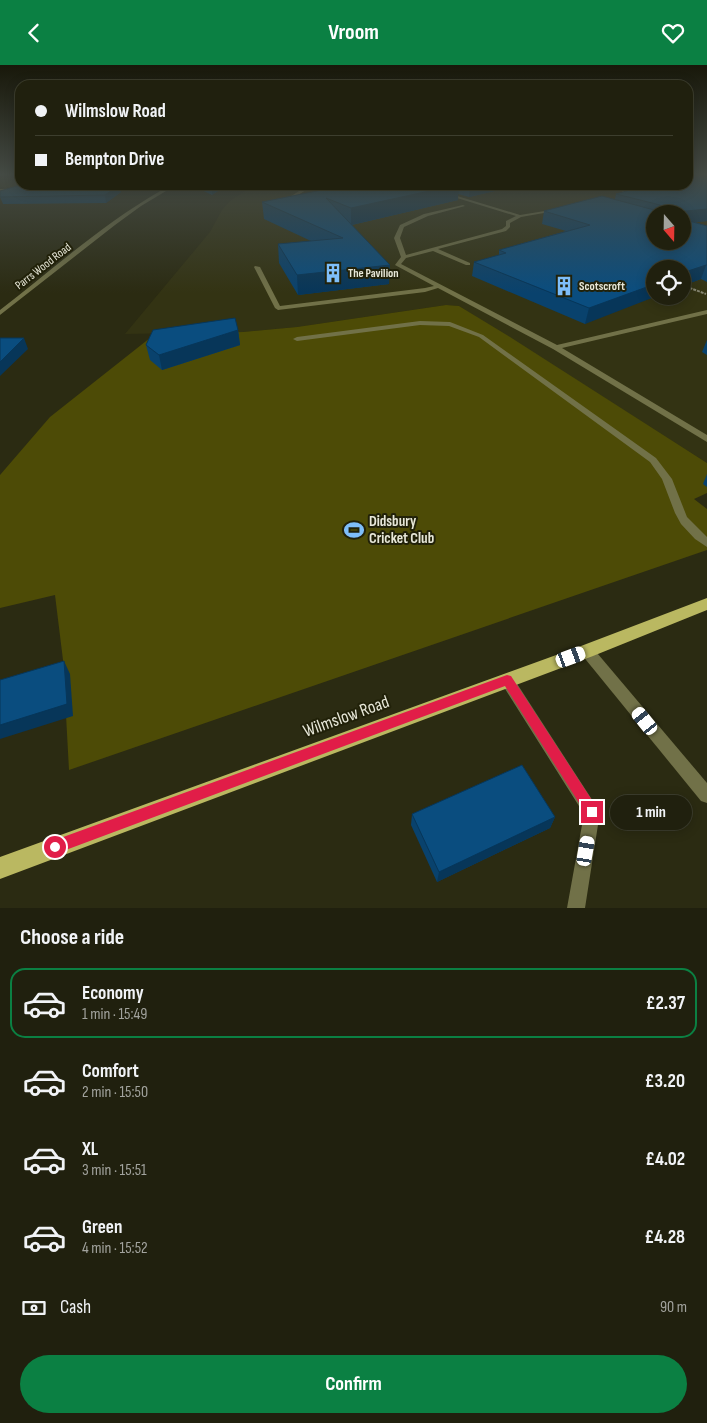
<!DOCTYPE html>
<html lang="en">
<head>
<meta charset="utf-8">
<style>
	body { margin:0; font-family:"Sofia Sans Condensed",sans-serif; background:#282817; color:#f1f3f6; height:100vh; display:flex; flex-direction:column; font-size:19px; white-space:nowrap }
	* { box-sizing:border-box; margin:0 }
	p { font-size:16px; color:#a2a39e }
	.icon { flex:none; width:28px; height:28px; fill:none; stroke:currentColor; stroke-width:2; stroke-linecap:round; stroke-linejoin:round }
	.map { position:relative; height:843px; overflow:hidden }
	.sheet { display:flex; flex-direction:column; background:#20200e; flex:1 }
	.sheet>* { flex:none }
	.top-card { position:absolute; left:15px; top:15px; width:678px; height:110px; border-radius:15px; box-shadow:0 2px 12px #0003,0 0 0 1px #3d3e2e; display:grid; align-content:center; height:110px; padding:0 20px; background:#20200e }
	.needle { width:32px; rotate:160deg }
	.buttons { position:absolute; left:646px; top:140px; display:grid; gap:10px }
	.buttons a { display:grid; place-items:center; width:45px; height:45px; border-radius:50%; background:#20200e; box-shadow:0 2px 12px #0003,0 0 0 1px #3d3e2e; font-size:25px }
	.end { position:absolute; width:22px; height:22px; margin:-11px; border:6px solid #e11d48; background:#fff; box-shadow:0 0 0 2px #fff }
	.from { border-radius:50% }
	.bubble { position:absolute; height:35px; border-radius:18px; background:#20200e; box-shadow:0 2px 12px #0003,0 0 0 1px #3d3e2e; font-size:16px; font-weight:700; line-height:35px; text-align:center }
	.car { position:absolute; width:15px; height:30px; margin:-15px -8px; border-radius:6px; box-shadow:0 0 4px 1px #0007; background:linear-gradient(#fff 24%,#345 0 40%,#fff 0 76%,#345 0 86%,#fff 0) }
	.top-card b { display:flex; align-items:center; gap:18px; height:48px; font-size:19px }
	.top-card b+b { border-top:1px solid #3d3e2e }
	.top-card i { width:12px; height:12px; background:#f1f3f6 }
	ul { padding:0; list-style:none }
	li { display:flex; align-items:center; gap:15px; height:70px; margin:0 10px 8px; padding:0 10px; border:2px solid transparent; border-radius:15px }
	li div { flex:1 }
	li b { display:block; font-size:19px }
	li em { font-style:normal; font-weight:700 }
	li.current { border-color:#0b8043 }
	li>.icon { width:45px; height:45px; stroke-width:1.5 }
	h2 { padding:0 20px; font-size:22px; line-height:60px }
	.pay { display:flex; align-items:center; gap:12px; height:55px; padding:0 20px; font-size:19px }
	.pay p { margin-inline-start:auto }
	.cta { display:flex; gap:10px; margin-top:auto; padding:10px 20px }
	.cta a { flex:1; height:58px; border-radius:30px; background:#0b8043; color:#fff; font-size:20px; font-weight:700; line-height:58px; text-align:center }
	header { display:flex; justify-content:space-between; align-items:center; height:65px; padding:0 20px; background:#0b8043; color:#fff; font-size:22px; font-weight:700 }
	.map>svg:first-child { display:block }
	.built { fill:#333313; fill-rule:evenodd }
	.green { fill:#4d4b06 }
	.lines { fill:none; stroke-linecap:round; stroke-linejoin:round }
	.path { stroke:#868671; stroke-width:2; stroke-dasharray:3 1; stroke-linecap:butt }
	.service { fill:#717148; fill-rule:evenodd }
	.minor { fill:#717148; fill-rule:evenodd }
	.primary { fill:#bab861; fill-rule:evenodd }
	.wall { fill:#09426d }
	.shaded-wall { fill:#073659 }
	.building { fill:#0a4d7f; stroke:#073659 }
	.route { fill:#e11d48 }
	.labels { text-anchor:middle; stroke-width:4; stroke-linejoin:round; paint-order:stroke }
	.far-street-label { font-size:12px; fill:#e7e7d8; stroke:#212109 }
	.far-poi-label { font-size:12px; font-weight:bold; fill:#e7e7d8; stroke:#212109; text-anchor:start }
	.poi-label { font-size:15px; font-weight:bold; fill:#e7e7d8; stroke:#212109; text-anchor:start }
	.near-street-label { font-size:18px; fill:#e7e7d8; stroke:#212109 }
</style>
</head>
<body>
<header><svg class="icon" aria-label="back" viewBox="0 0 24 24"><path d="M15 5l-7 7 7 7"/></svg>Vroom<svg class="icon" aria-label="heart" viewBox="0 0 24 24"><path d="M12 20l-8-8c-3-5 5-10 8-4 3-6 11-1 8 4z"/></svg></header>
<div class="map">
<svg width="707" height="843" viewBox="0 0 707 843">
	<rect width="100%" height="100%" fill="#2b2b12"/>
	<g class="built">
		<path d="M0,110H20V120H25L22,122H0Z"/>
		<path d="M254,120H687L707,130V398L459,241L446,240L297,262L243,267L125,269L210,167L222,145L230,136ZM655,149H682V176H655ZM655,204H682V231H655Z"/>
	</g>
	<path class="green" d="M446,240L459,241L510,272L707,398V428L694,434L707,444V485L69,705L63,595L55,530L0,543V410L50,352L155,269L243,267L297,262Z"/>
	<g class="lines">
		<path class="path" d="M682,220L706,229"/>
		<g class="service">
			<path d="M308,120H318L345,126L343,127L312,121L289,136L291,140H287L284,136Z"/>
			<path d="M617,120H622C626,124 630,129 628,135L619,136V134L624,133C624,127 621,124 617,120Z"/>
			<path d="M444,127L520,150L557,144L555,146L521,152L510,158V162L506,166L438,184L470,198V200H466L433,186L406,193L401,199L557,280L707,245V249L562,283L707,370V377L553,284L438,223L425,227L278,245L275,243L254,202L255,201L260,202L280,241L425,223L434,221L395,200L401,192L394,173L400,160L424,149L463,140L465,141L428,151L404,162L400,173L406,190L502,164L506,161V156L516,151L444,129Z"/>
			<path d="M420,256L450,257L483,270L656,393L672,414L687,452L707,472V482L695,474L681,459L675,448L662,414L650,397L479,272L449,261L420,260L297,276L293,274L297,272Z"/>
			<path d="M587,581L592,582L707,718V738L701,736L582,590L580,586L582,582Z"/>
			<path d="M507,609L512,611L600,747L585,843H567L584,749L502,619L500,615L502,611Z"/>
		</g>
		<g class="minor">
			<path d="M171,120H176L141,141L115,160L0,250V245C53,204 104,158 162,125L106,126L105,124L165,123Z"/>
			<path d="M0,124H17L19,125L0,126Z"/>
		</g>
		<path class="primary" d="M707,533V545L593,591L0,814V792L581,581Z"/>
	</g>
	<g class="wall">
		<path d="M688,110H707V156L695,157L707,161V217L701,214L682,221V204L585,259L472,211L474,197L499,190V185L566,166L542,159L544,146L615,134L616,129L629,126L624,120H688Z"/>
		<path d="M36,120H131L129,121H119L121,127L106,138L3,139L0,132L37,121Z"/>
		<path d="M191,120H227L212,130Z"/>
		<path d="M347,120H521L469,132L458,129V135L352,160L389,219L298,230L279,198L278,179L311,176L264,154L262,137Z"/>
		<path d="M238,265L240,280L162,305L150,295L146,280Z"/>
		<path d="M707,275V290L702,287Z"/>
		<path d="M707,409V422L703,419Z"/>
		<path d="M412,749L555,752L550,763L437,817L411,760Z"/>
	</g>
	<g class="shaded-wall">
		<path d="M119,120L121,127L106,138L105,130Z"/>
		<path d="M216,120H227L212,130V123Z"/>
		<path d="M457,120H459L458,135L351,160V143Z"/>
		<path d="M473,120H521L469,132L470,121Z"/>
		<path d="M707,144V156L682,159V149H665V148Z"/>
		<path d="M390,200L389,219L298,230L297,210Z"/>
		<path d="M706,200L701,214L682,221V208Z"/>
		<path d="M655,219V231H657L585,259L589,243Z"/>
		<path d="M238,265L240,280L162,305L159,290Z"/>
		<path d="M24,273L28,284L0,311V297Z"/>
		<path d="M64,596L70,609L73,651L0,674V660Z"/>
		<path d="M555,752L550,763L437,817L439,807Z"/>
	</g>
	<g class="building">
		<path d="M688,110H702L707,112V144L665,148L668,149H655V176H682V154L707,161V200H706L682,208V204H655V219L589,243L474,197L506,188L499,185L590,160L544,146L602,131L658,146L661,144L660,140L616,129L633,124V120H688Z"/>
		<path d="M119,120L105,130L0,132V126L17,121Z"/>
		<path d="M205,120H216L212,123Z"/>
		<path d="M347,120H457L351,143L326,133L390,200L297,210L278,179L343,173L262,137Z"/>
		<path d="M235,253L238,265L159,290L146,280L153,265Z"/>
		<path d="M0,273H24L0,297Z"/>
		<path d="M64,596L67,639L0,660V615Z"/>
		<path d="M522,700L555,752L439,807L412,749Z"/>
	</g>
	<linearGradient id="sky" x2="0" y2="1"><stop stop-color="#18180a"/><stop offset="0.48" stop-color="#444a44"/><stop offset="1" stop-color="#444a44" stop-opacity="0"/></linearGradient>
	<rect width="707" height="228" fill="url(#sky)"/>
	<path class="route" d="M507,610L511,611L597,743L599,747L597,752L592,754L588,752L505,621L55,789L50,787L48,782L50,777L55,775Z"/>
	<defs>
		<symbol id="building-bare" viewBox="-9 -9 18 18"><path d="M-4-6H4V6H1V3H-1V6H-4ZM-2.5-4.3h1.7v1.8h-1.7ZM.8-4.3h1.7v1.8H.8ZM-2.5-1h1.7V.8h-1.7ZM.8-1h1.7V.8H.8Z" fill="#7ebef9" stroke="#212109" stroke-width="2.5" paint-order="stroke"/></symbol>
		<symbol id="stadium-bare" viewBox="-9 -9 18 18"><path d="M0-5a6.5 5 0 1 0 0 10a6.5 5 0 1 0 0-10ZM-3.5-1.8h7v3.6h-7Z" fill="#7ebef9" stroke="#212109" stroke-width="2.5" paint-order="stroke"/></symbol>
	</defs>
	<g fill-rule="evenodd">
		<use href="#building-bare" x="319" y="194" width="28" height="28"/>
		<use href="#building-bare" x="550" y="207" width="28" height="28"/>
		<use href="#stadium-bare" x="340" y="451" width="28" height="28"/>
	</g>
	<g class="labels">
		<g class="far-street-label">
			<text transform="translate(43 201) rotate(-38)" y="4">Parrs Wood Road</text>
		</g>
		<g class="far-poi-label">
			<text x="348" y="212">The Pavilion</text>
			<text x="579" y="225">Scotscroft</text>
		</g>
		<g class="poi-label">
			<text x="369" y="461">Didsbury<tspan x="369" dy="17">Cricket Club</tspan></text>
		</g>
		<g class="near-street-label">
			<text transform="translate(346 651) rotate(-20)" y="6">Wilmslow Road</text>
		</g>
	</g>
</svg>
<div class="buttons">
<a><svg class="needle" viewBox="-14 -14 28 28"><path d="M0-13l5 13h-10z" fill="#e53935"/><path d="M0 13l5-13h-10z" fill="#a2a39e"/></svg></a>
<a><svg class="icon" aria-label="locate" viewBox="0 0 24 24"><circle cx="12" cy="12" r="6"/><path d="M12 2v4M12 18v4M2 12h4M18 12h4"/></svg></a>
</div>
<i class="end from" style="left:55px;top:782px"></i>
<i class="end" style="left:592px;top:747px"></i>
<div class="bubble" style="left:610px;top:730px;width:82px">1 min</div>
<i class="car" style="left:571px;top:592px;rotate:70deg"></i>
<i class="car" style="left:645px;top:656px;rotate:321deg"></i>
<i class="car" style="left:586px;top:786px;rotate:10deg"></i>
<div class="top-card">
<b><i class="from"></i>Wilmslow Road</b>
<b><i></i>Bempton Drive</b>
</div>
</div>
<section class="sheet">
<h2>Choose a ride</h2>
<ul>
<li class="current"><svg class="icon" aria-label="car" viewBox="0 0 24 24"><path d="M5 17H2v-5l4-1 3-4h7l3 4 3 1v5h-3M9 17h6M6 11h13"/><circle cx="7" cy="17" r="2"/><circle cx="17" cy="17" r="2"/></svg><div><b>Economy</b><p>1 min · 15:49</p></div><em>£2.37</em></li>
<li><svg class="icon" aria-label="car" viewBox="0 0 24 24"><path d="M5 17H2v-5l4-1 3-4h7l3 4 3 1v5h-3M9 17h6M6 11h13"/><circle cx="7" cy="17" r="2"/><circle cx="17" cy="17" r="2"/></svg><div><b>Comfort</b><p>2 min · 15:50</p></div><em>£3.20</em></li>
<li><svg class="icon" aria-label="car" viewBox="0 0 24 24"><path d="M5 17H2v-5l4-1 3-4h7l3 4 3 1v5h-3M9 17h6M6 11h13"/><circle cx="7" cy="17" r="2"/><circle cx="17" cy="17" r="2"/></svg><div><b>XL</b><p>3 min · 15:51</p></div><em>£4.02</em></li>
<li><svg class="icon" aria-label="car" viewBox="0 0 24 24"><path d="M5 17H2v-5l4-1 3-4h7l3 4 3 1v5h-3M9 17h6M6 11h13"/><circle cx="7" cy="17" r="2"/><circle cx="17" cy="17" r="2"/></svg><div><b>Green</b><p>4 min · 15:52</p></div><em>£4.28</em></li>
</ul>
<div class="pay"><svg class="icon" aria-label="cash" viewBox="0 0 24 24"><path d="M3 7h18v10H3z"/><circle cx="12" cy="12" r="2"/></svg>Cash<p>90 m</p></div>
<div class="cta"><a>Confirm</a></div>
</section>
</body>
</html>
